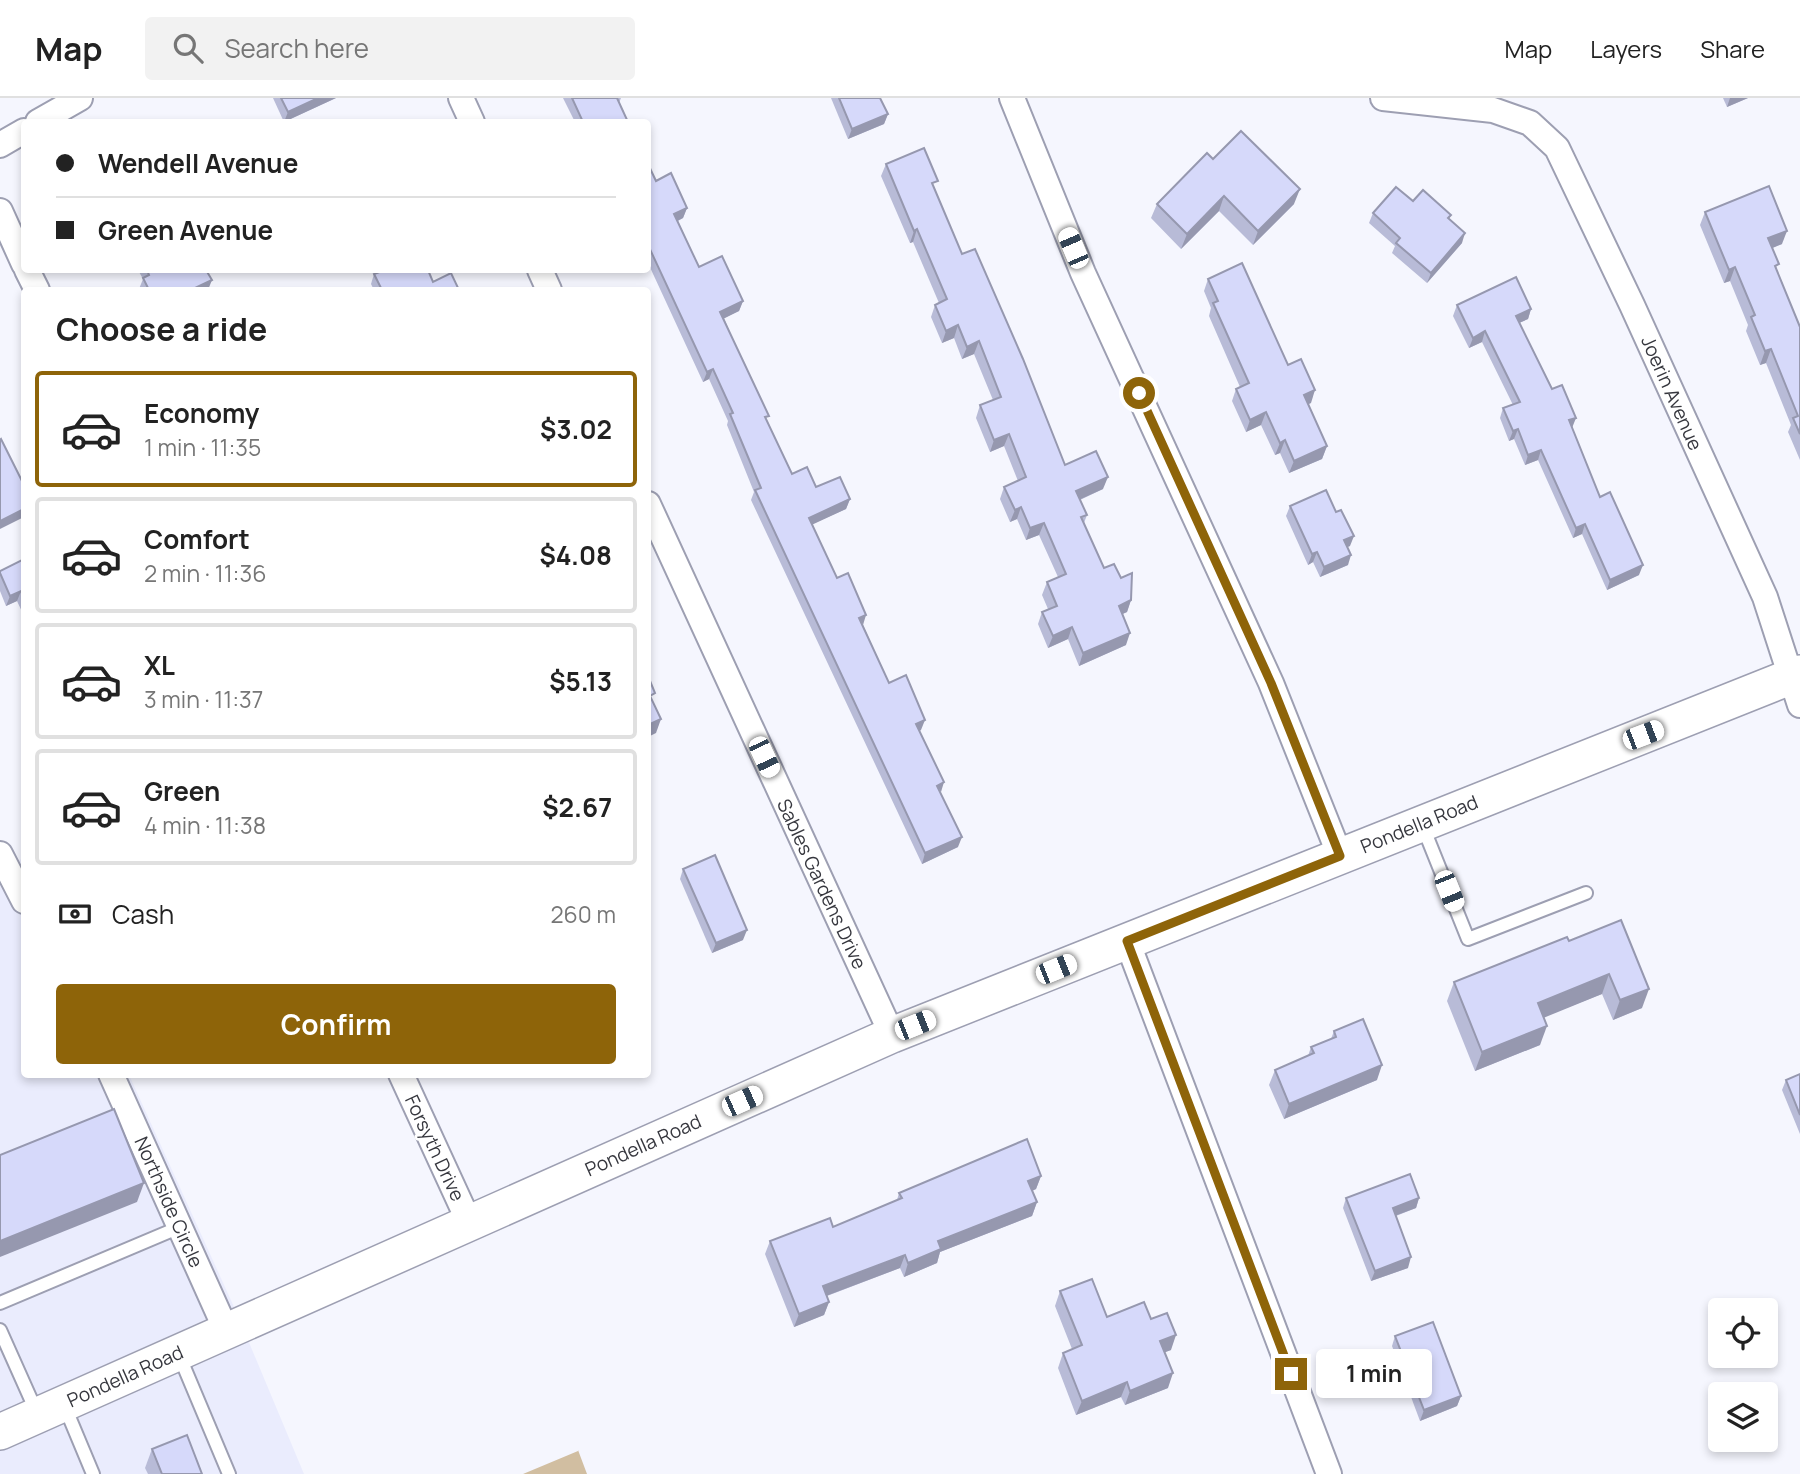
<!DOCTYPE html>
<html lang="en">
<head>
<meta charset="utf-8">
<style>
	body { margin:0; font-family:Manrope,sans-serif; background:#f2f2f2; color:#222; height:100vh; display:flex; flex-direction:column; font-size:26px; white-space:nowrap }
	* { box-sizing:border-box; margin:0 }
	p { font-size:23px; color:#767676 }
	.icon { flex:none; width:38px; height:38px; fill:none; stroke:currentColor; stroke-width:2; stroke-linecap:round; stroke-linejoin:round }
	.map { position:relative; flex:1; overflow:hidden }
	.details { position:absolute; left:21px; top:189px; width:630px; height:791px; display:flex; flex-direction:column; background:#fff; border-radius:7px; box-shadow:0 4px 10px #0003 }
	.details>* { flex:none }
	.guide { position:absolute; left:21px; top:21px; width:630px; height:154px; border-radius:7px; box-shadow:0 4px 10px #0003; display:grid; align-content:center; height:154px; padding:0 35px; background:#fff }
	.buttons { position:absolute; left:1708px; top:1200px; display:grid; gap:14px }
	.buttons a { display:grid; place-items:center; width:70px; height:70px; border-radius:7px; background:#fff; box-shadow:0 4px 10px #0003; font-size:35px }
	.end { position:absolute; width:32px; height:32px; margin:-16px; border:9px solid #8e6409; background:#fff; box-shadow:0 0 0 4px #fff }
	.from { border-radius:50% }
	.bubble { position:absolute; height:49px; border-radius:7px; background:#fff; box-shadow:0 4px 10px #0003; font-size:23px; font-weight:700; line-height:49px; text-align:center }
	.car { position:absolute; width:21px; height:42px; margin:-21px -10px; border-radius:9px; box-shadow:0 0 5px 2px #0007; background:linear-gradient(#fff 24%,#345 0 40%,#fff 0 76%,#345 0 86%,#fff 0) }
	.guide b { display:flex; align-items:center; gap:24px; height:66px; font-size:26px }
	.guide b+b { border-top:2px solid #e0e0e0 }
	.guide i { width:18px; height:18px; background:#222 }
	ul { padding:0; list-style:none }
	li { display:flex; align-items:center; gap:21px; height:116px; margin:0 14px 10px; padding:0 21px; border:4px solid #e0e0e0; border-radius:7px }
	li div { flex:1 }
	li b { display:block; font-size:26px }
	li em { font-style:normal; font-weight:700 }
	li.on { border-color:#8e6409 }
	li>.icon { width:63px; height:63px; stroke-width:1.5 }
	h2 { padding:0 35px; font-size:32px; line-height:84px }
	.pay { display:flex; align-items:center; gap:18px; height:77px; padding:0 35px; font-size:26px }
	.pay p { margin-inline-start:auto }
	.button { display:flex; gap:14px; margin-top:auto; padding:14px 35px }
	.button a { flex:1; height:80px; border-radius:7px; background:#8e6409; color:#fff; font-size:28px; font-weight:700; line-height:80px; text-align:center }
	header { display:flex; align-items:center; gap:42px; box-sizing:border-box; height:98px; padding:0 35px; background:#fff; border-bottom:2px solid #e0e0e0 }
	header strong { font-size:33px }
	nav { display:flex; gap:38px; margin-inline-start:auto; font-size:24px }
	.search { width:490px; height:63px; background:#f2f2f2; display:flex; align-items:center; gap:18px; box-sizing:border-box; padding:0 24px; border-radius:7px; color:#767676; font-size:26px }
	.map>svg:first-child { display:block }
	.built { fill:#eaecfd }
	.forest { fill:#d1bea1 }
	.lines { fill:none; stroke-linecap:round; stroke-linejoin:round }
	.service-casing { stroke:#9d9fb2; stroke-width:16 }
	.minor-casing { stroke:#9d9fb2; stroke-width:28 }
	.secondary-casing { stroke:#9d9fb2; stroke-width:38 }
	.service { stroke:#fff; stroke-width:12 }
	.minor { stroke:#fff; stroke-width:24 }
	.secondary { stroke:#fff; stroke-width:35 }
	.wall { fill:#b8bbd7 }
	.shaded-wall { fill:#9698af }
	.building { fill:#d6d9fa; stroke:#9698af; stroke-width:2 }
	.route { stroke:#8e6409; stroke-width:9 }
	.labels { text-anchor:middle; stroke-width:5; stroke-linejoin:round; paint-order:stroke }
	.street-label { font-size:19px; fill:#36373e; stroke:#fff }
</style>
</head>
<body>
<header>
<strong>Map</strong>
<div class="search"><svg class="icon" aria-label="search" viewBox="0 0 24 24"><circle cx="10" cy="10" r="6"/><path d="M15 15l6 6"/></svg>Search here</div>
<nav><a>Map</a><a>Layers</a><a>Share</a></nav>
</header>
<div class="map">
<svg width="1800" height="1376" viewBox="0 0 1800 1376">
	<rect width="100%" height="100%" fill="#f5f6fe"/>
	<g class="built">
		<path d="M24,760V976L129,977L234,1209L0,1314V770Z"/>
		<path d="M248,1242L304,1376H0V1353Z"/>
	</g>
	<path class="forest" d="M578,1352L587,1376H523L578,1353Z"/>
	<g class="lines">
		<defs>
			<g id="service">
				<path d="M1423,729L1468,841L1586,795"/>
				<path d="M0,1205L180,1129"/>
				<path d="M0,1232L37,1315"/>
				<path d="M179,1257L229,1376"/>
				<path d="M65,1309L93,1376"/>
			</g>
			<g id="minor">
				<path d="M461,0L472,24"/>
				<path d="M1012,0L1083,175L1271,585L1340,758"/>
				<path d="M1383,0L1493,12L1530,25L1557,50L1632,207L1765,499L1800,607"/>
				<path d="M38,24L80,0"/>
				<path d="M0,47L24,33"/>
				<path d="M0,113L24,166"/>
				<path d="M27,172L37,192"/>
				<path d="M540,172L549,192"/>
				<path d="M648,406L892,937"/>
				<path d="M0,756L24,803"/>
				<path d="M1127,843L1329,1376"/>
				<path d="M111,976L226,1232"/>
				<path d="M401,976L469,1124"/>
			</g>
			<path id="secondary" d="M0,1334L892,937L1800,575"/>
		</defs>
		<use href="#service" class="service-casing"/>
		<use href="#minor" class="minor-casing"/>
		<use href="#secondary" class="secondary-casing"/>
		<use href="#service" class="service"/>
		<use href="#minor" class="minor"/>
		<use href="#secondary" class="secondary"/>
	</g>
	<g class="wall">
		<path d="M273,0H336L284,24Z"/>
		<path d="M563,0H621L619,5L628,24H575Z"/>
		<path d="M831,0H880L888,16L884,26L848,41Z"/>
		<path d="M1723,0H1748L1727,9Z"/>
		<path d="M1213,61L1294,106L1253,147L1219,113L1181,151L1151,120L1157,106Z"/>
		<path d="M648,66L656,83L687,110L683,120L678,123L699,169L743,203L739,213L724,220L767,322L792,376L816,389L850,401L846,411L812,426L837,480L863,527L889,585L921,632L919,633L958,749L922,766L751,402L754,394L727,327L728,323L709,281L703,284L648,165Z"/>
		<path d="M886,66L935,91L962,156L1065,367L1103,391L1080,402L1087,417L1084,425L1104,470L1131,502L1127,514L1122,516L1126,547L1079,568L1068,541L1048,550L1038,526L1042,514L1048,511L1042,497L1047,484L1058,479L1039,437L1026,442L1017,421L1010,424L1000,401L1004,389L1018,383L1004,348L990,354L976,320L980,307L993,302L974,256L962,261L954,240L942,245L931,219L935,207L939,205L913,144L910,145L881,78Z"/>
		<path d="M1413,103L1451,117L1449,121L1462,145L1427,185L1392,155L1395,148L1369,125L1373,115Z"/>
		<path d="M1705,114L1782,146L1772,150L1777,172L1800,229V362L1788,334L1791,327L1766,265L1760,267L1746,233L1748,227L1730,183L1724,185L1700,127Z"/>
		<path d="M138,172H206L208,192H140L139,191L143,181Z"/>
		<path d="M374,176L433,184L459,192H374L371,186Z"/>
		<path d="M1208,181L1288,267L1311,305L1308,306L1327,348L1322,361L1289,375L1280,355L1275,357L1261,327L1246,334L1232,303L1236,291L1240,289L1209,218L1211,210L1204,193Z"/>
		<path d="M1457,207L1531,211L1528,221L1519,225L1572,329L1600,399L1639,477L1607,492L1582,436L1573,440L1538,362L1525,367L1514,341L1509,343L1500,320L1503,310L1513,307L1482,244L1469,250L1453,218Z"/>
		<path d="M1290,408L1350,448L1347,449L1348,467L1320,479L1313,464L1308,467L1286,418Z"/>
		<path d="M24,461V518L17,503L6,508L0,493V473Z"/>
		<path d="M683,771L743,842L712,855L680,781Z"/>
		<path d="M1621,822L1642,910L1613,922L1602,896L1543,919L1540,947L1475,973L1447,903L1454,884L1569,843Z"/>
		<path d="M1334,933L1377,982L1284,1021L1269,987L1275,972L1308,958L1311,949L1331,941Z"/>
		<path d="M1800,976V1036L1782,992L1786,982Z"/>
		<path d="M1041,1078L1036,1091L1032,1093L1037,1104L1032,1118L940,1154L937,1165L904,1179L900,1170L827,1198L829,1204L824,1217L794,1229L765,1156L770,1143L833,1129L897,1102L899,1095Z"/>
		<path d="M1346,1100H1419L1416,1110L1396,1118L1408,1170L1371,1183L1343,1110Z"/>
		<path d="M1060,1193L1107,1219L1151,1221L1171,1252L1165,1254L1168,1290L1125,1307L1121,1299L1076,1317L1058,1270L1063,1255L1072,1251L1055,1208Z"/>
		<path d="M1395,1238L1461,1298L1457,1308L1420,1323L1392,1248Z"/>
		<path d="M152,1351L202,1376H148L145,1370Z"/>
	</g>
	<g class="shaded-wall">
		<path d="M318,0H336L284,24L288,14Z"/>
		<path d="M1730,0H1748L1727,9Z"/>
		<path d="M888,16L884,26L848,41L852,31Z"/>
		<path d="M1300,91L1294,106L1253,147L1258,133Z"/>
		<path d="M1224,98L1219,113L1181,151L1187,136Z"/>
		<path d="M687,110L683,120L671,126L674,116Z"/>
		<path d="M917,131L913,144L910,145L914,133Z"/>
		<path d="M1787,133L1782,146L1763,154L1768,140Z"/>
		<path d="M1465,135L1462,145L1427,185L1431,175Z"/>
		<path d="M1735,169L1730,183L1724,185L1729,172Z"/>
		<path d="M212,182L208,192H194L195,190Z"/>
		<path d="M743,203L739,213L717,224L720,214Z"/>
		<path d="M1531,211L1528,221L1512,228L1516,218Z"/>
		<path d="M958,227L954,240L942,245L946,233Z"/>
		<path d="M1485,233L1482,244L1469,250L1473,240Z"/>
		<path d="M979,243L974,256L962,261L967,249Z"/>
		<path d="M1771,251L1766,265L1760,267L1765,253Z"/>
		<path d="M713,271L709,281L703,284L707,274Z"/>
		<path d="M1315,292L1311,305L1299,310L1304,297Z"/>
		<path d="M1266,314L1261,327L1246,334L1250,322Z"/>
		<path d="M1576,320L1572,330L1569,322Z"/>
		<path d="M1518,331L1514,341L1509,343L1513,333Z"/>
		<path d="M1009,336L1004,348L990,354L994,342Z"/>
		<path d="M1285,342L1280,355L1275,357L1280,345Z"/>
		<path d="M1327,348L1322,361L1289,375L1294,363Z"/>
		<path d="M1541,352L1538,362L1525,367L1528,357Z"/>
		<path d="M1108,379L1103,391L1072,405L1076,393Z"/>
		<path d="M850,401L846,411L805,430L809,420Z"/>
		<path d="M1021,409L1017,421L1010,424L1015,412Z"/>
		<path d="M24,411V419L0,431V423Z"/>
		<path d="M1044,425L1039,437L1026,442L1030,430Z"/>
		<path d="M1585,426L1582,436L1573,440L1576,430Z"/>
		<path d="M1354,438L1350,448L1340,452L1344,442Z"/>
		<path d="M1317,454L1313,464L1308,467L1312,456Z"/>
		<path d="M1351,457L1348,467L1320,479L1324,469Z"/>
		<path d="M1643,467L1639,477L1607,492L1610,482Z"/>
		<path d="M21,493L17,503L6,508L10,498Z"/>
		<path d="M1131,502L1127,514L1114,520L1119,508Z"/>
		<path d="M866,517L863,527L859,520Z"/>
		<path d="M1072,529L1068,541L1048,550L1053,538Z"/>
		<path d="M1130,535L1126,547L1079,568L1083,555Z"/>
		<path d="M661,621L656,635L648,639V627Z"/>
		<path d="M925,622L921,632L912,636L916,626Z"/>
		<path d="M944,684L941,694L937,688Z"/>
		<path d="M962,739L958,749L922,766L925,755Z"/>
		<path d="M747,832L743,842L712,855L716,845Z"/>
		<path d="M1609,876L1602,896L1531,925L1538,905Z"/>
		<path d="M1649,891L1642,910L1613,922L1620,902Z"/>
		<path d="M1547,928L1540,947L1475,973L1482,954Z"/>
		<path d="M1382,967L1377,982L1284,1021L1289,1006Z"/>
		<path d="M1041,1078L1036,1091L1023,1097L1028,1083Z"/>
		<path d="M144,1085L137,1104L0,1159V1143Z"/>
		<path d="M1419,1100L1416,1110L1389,1120L1393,1110Z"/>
		<path d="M1037,1104L1032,1118L940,1154L937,1165L904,1179L908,1165L938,1143Z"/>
		<path d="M905,1157L900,1170L818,1201L823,1188Z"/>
		<path d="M1411,1159L1408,1170L1371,1183L1375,1173Z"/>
		<path d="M829,1204L824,1217L794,1229L799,1216Z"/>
		<path d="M1176,1237L1171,1252L1155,1258L1160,1243Z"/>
		<path d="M1173,1275L1168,1290L1125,1307L1130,1293Z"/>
		<path d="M1127,1284L1121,1299L1076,1317L1082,1303Z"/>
		<path d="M1461,1298L1457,1308L1420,1323L1424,1312Z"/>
	</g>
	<g class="building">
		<path d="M281,0H318L288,14Z"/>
		<path d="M572,0H617L628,24H583Z"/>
		<path d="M839,0H880L888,16L852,31Z"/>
		<path d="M1241,33L1300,91L1258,133L1224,98L1187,136L1157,106L1207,55L1213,61Z"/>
		<path d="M924,50L938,83L932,85L962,156L975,151L1023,261L1065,367L1096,353L1108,379L1076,393L1087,417L1081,419L1104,470L1114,466L1121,480L1132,475L1131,502L1119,508L1130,535L1083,555L1072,529L1053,538L1042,514L1057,508L1047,484L1066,476L1044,425L1030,430L1021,409L1015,412L1004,389L1026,379L1009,336L994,342L980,307L1001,299L979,243L967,249L958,227L946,233L935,207L947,201L917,131L914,133L886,66Z"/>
		<path d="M648,66L656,83L671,75L687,110L674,116L699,169L722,158L743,203L720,214L769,318L765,319L792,376L807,369L816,389L840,379L850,401L809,420L837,480L848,475L866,517L859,520L889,585L906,577L925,622L916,626L944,684L937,688L962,739L925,755L755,392L761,390L730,316L733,315L713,271L707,274L648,147Z"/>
		<path d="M1769,88L1787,133L1768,140L1779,166L1775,168L1800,229V336L1793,320L1798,318L1771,251L1765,253L1751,219L1755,217L1735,169L1729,172L1705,114Z"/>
		<path d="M1396,89L1413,103L1423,92L1451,117L1448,120L1465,135L1431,175L1396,145L1400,140L1373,115Z"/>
		<path d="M1242,165L1288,267L1301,261L1315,292L1304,297L1327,348L1294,363L1285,342L1280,345L1266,314L1250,322L1236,291L1249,285L1213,205L1218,203L1208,181Z"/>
		<path d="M147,172H206L212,182L195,190L196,192H149L143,180L149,177Z"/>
		<path d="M385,172H428L433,184L451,175L459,192H382L374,176Z"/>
		<path d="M1516,179L1531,211L1516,218L1552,291L1562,287L1576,320L1569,322L1600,399L1610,394L1643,467L1610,482L1585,426L1576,430L1541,352L1528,357L1518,331L1513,333L1503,310L1520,304L1485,233L1473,240L1457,207Z"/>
		<path d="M1,341L24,387V411L0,423V342Z"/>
		<path d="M1326,392L1336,414L1341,412L1354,438L1344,442L1351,457L1324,469L1317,454L1312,456L1290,408Z"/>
		<path d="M24,461V502L21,493L10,498L0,475V473Z"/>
		<path d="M648,578L655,595L650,598L661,621L648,627Z"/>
		<path d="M715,757L747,832L716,845L683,771Z"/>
		<path d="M1621,822L1649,891L1620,902L1609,876L1538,905L1547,928L1482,954L1454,884L1567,839L1569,843Z"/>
		<path d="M1363,921L1382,967L1289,1006L1275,972L1314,955L1311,949L1336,939L1334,933Z"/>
		<path d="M1800,976V1017L1786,982Z"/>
		<path d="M114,1011L144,1085L0,1143V1057Z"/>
		<path d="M1027,1041L1041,1078L1028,1083L1037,1104L938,1143L941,1151L908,1165L905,1157L823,1188L829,1204L799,1216L770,1143L830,1120L833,1129L902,1100L899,1095Z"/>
		<path d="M1410,1076L1419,1100L1393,1110L1411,1159L1375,1173L1346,1100Z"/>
		<path d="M1092,1181L1107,1219L1144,1204L1151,1221L1167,1215L1176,1237L1160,1243L1173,1275L1130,1293L1127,1284L1082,1303L1063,1255L1082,1247L1060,1193Z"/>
		<path d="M1433,1224L1461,1298L1424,1312L1395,1238Z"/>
		<path d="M187,1337L202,1376H162L152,1351Z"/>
	</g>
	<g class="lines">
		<path class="route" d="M1139,295L1271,585L1340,758L1127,843L1291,1276"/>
	</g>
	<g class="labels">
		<g class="street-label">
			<text transform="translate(1672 295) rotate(66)" y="7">Joerin Avenue</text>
			<text transform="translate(1419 726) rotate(-22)" y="7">Pondella Road</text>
			<text transform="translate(822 786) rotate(65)" y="7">Sables Gardens Drive</text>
			<text transform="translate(643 1047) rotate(-24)" y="7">Pondella Road</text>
			<text transform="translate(435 1050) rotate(65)" y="7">Forsyth Drive</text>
			<text transform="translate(169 1104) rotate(66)" y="7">Northside Circle</text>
			<text transform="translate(125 1278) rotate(-24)" y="7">Pondella Road</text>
		</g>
	</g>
</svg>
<div class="buttons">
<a><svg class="icon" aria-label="locate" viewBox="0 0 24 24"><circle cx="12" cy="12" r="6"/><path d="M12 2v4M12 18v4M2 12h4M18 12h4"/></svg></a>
<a><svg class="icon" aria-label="layers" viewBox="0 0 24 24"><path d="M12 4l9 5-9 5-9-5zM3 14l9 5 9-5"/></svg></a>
</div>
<i class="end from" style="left:1139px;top:295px"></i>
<i class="end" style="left:1291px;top:1276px"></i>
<div class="bubble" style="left:1316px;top:1251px;width:116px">1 min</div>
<i class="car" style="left:1073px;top:150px;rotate:337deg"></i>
<i class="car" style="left:1643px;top:637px;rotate:69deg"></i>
<i class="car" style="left:764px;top:659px;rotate:155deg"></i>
<i class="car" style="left:1449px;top:793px;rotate:158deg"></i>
<i class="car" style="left:1056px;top:871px;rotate:68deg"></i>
<i class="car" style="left:915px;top:927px;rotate:68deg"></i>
<i class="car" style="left:742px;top:1003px;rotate:66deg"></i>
<div class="guide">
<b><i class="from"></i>Wendell Avenue</b>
<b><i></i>Green Avenue</b>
</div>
<section class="details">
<h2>Choose a ride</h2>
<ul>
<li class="on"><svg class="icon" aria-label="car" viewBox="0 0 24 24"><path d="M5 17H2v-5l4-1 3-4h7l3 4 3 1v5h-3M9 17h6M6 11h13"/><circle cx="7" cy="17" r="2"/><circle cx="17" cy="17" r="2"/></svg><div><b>Economy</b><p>1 min · 11:35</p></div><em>$3.02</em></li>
<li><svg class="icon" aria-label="car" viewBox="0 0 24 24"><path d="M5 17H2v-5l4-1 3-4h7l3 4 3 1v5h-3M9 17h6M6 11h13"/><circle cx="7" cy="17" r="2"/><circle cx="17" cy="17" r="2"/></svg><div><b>Comfort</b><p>2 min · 11:36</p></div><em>$4.08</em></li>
<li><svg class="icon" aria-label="car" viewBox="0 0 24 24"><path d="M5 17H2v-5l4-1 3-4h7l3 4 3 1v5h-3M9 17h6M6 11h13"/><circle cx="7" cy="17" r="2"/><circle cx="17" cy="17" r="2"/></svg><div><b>XL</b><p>3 min · 11:37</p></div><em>$5.13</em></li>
<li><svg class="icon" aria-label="car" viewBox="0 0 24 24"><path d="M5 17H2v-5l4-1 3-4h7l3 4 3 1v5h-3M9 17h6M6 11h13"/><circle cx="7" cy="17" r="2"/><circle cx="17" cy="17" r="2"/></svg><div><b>Green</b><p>4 min · 11:38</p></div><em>$2.67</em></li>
</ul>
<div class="pay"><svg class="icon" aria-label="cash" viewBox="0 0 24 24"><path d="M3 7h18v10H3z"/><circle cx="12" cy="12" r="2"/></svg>Cash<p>260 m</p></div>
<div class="button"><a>Confirm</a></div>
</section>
</div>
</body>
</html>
